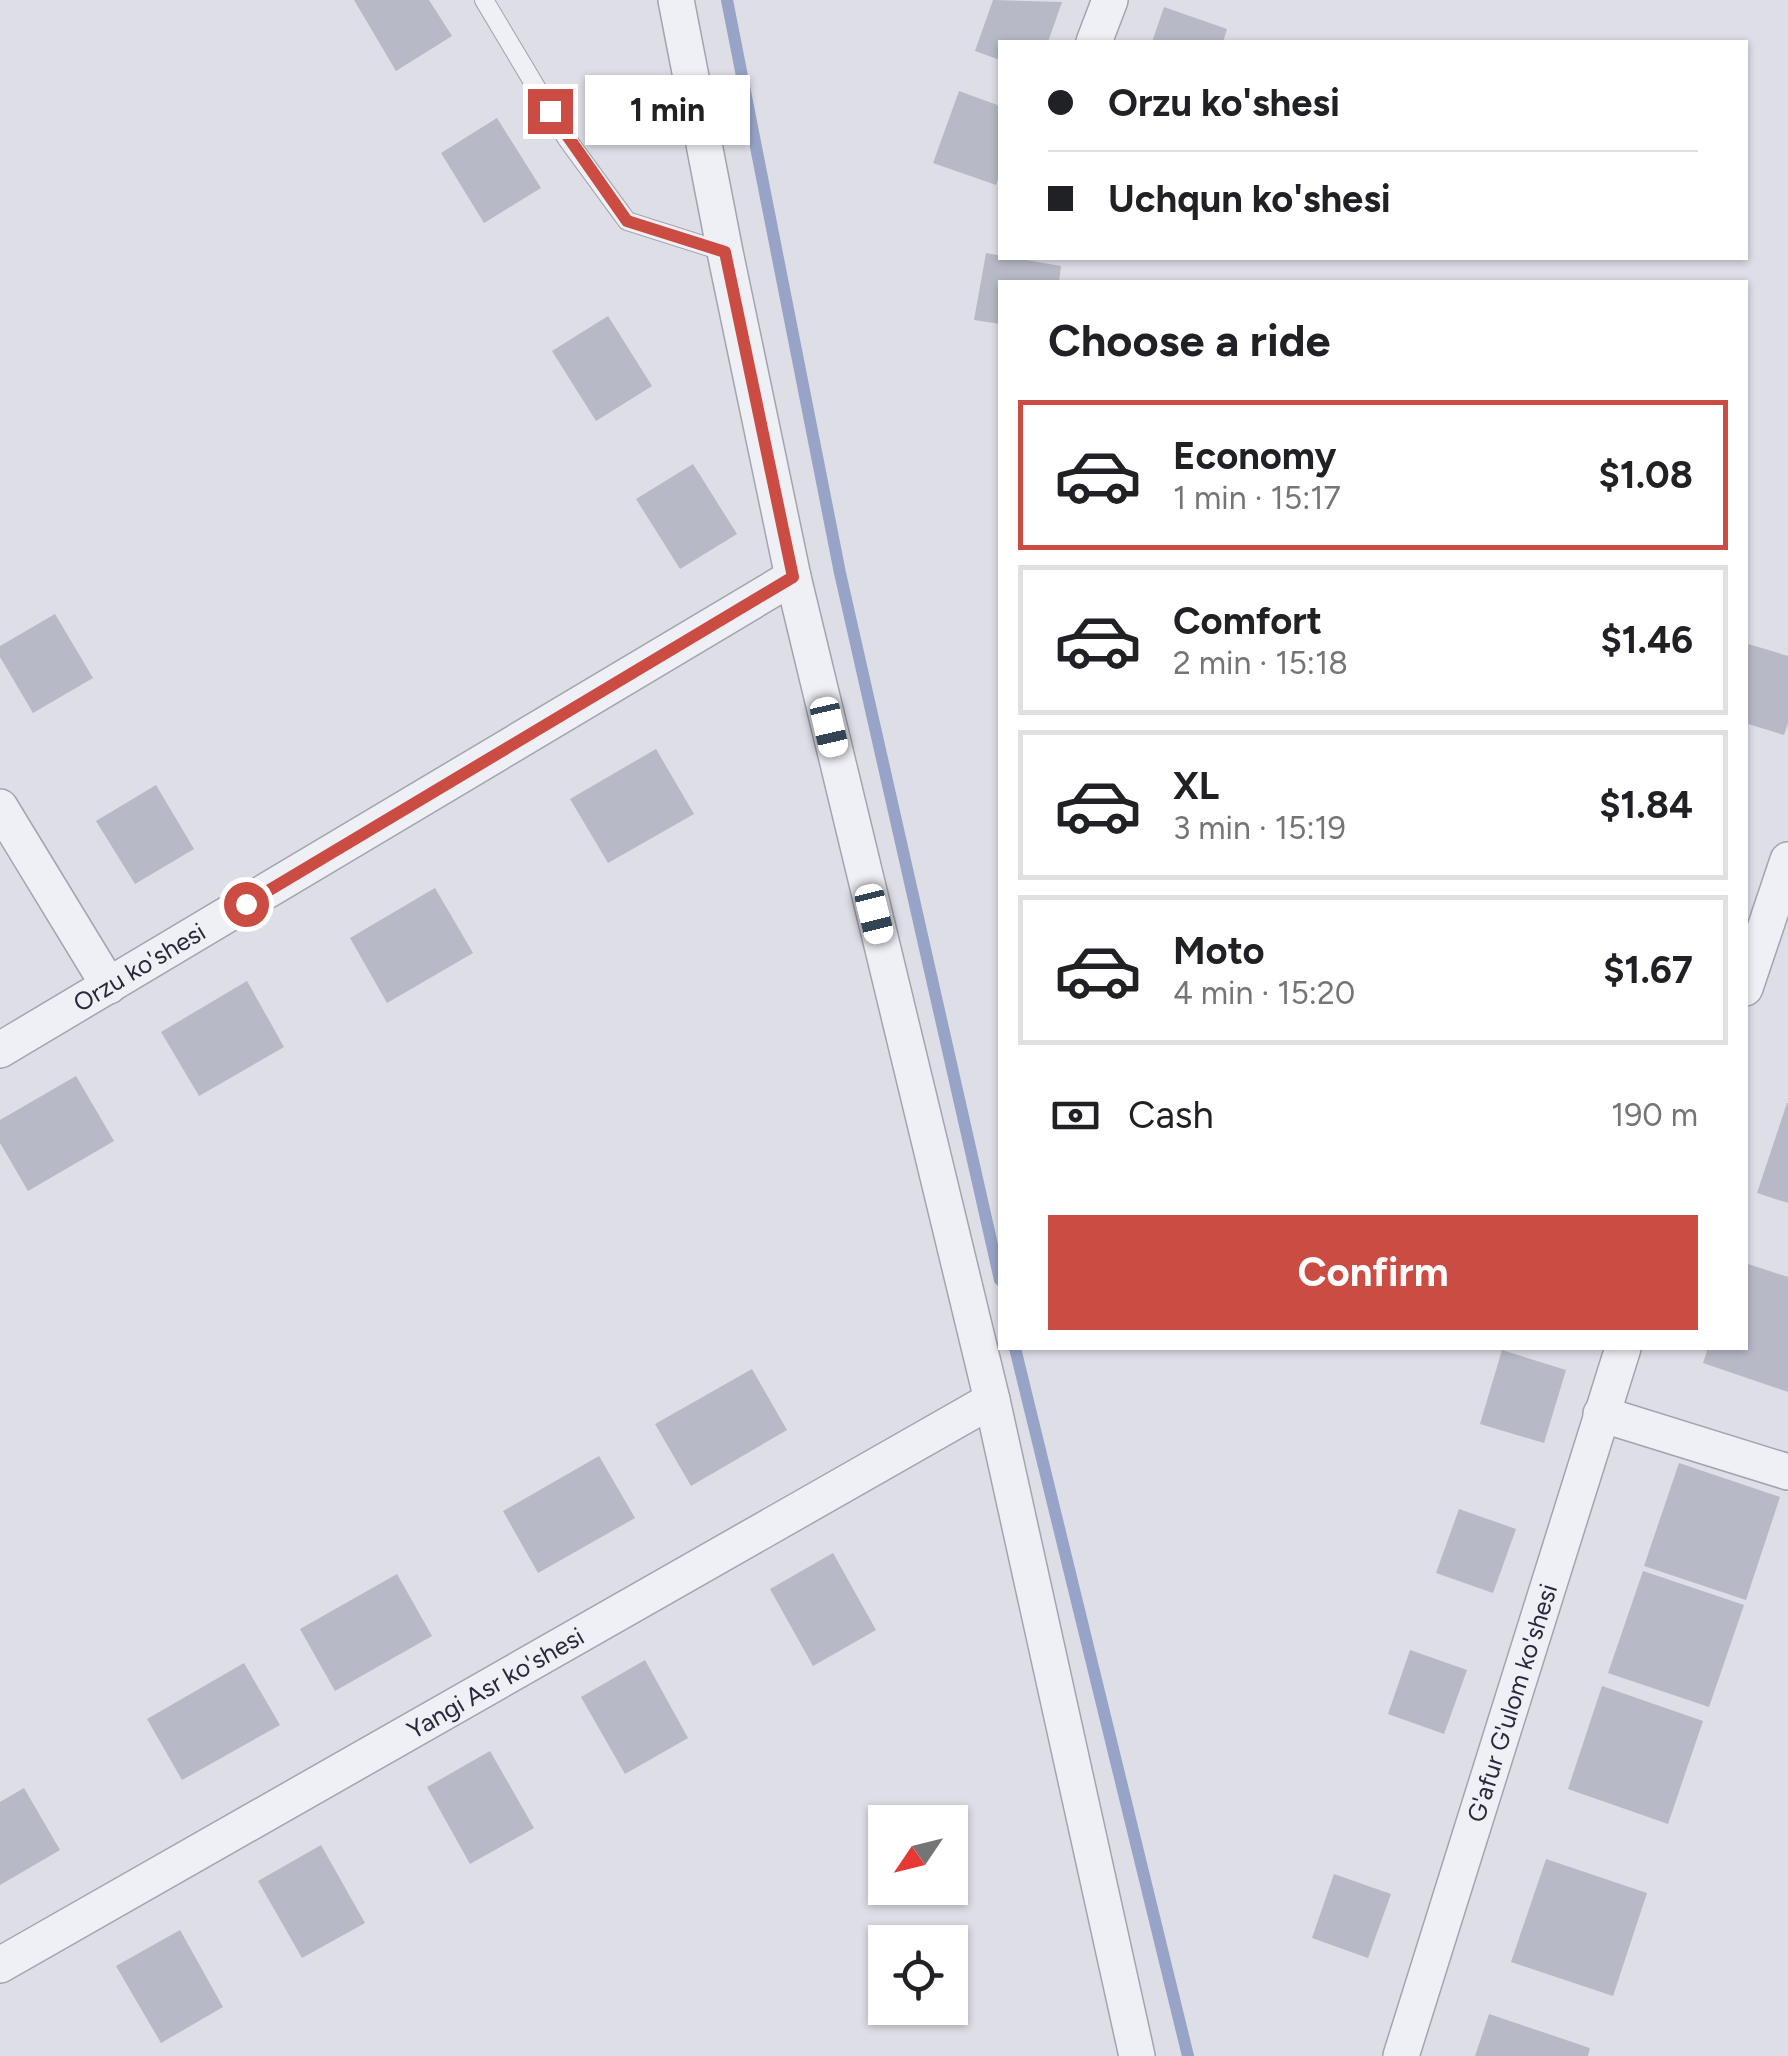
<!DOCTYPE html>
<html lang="en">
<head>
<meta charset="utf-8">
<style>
	body { margin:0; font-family:Figtree,sans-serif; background:#f2f2f2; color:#202124; height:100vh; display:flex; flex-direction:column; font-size:38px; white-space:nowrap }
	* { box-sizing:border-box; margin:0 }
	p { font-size:32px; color:#757577 }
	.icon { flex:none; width:55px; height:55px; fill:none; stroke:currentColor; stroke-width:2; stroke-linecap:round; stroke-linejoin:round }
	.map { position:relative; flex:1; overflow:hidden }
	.sheet { position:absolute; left:998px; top:280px; width:750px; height:1070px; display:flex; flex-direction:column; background:#fff; border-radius:0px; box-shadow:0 2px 8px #0004 }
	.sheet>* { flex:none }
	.banner { position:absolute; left:998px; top:40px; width:750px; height:220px; border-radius:0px; box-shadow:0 2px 8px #0004; display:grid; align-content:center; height:220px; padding:0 50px; background:#fff }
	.needle { width:65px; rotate:235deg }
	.fabs { position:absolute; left:868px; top:1805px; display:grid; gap:20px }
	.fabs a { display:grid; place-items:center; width:100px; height:100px; border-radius:0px; background:#fff; box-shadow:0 2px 8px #0004; font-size:50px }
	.end { position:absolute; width:45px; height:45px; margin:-22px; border:12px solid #cb4c42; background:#fff; box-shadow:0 0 0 5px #fff }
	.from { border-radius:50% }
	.bubble { position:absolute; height:70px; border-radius:0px; background:#fff; box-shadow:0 2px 8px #0004; font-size:32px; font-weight:700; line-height:70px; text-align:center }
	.car { position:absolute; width:30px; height:60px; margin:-30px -15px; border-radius:12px; box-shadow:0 0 8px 2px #0007; background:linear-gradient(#fff 24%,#345 0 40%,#fff 0 76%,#345 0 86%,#fff 0) }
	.banner b { display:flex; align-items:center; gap:35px; height:95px; font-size:38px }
	.banner b+b { border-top:2px solid #e0e0e0 }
	.banner i { width:25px; height:25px; background:#202124 }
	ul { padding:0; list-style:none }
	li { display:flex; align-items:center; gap:30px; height:150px; margin:0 20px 15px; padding:0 30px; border:5px solid #e0e0e0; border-radius:0px }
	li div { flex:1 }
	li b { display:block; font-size:38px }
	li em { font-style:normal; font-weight:700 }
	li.current { border-color:#cb4c42 }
	li>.icon { width:90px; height:90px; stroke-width:1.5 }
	h2 { padding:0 50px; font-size:45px; line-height:120px }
	.pay { display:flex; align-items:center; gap:25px; height:110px; padding:0 50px; font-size:38px }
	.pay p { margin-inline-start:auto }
	.button { display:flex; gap:20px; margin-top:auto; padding:20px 50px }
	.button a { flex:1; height:115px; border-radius:0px; background:#cb4c42; color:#fff; font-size:40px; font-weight:700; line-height:115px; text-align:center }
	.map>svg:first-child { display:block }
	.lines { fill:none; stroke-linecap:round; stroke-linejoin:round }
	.stream { stroke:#98a4c7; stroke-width:12 }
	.building { fill:#b7b9c6 }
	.service-casing { stroke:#a3a4b0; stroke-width:20 }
	.minor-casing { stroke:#a3a4b0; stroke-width:38 }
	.service { stroke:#eff0f5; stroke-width:18 }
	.minor { stroke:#eff0f5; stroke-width:35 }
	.route { stroke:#cb4c42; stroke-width:12 }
	.labels { text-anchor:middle; stroke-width:9; stroke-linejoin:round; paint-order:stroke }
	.street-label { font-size:25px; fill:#272a3d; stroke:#ecedf4 }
</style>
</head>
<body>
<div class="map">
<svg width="1788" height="2056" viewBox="0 0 1788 2056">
	<rect width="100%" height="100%" fill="#dddee6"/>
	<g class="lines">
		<g class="stream">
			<path d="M727,0L840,573L1000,1280"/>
			<path d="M1015,1348L1188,2056"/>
		</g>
	</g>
	<g class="building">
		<path d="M354,0H429L452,36L396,71Z"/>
		<path d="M993,0L1062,2L1048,42H1000V60L975,51Z"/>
		<path d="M1164,7L1227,29L1223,42H1152Z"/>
		<path d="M959,91L1000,106V174L996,185L933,163Z"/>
		<path d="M497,118L541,188L484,223L441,153Z"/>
		<path d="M986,253L1061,266L1059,282H1000V324L974,320Z"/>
		<path d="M608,316L652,386L596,421L552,351Z"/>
		<path d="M693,464L737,534L680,569L636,499Z"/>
		<path d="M55,614L93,678L33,713L0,657V646Z"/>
		<path d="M1745,643L1788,656V723L1784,735L1745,723Z"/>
		<path d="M656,749L694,814L608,863L570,799Z"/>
		<path d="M156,785L194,849L135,884L96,821Z"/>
		<path d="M435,888L473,953L387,1003L350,938Z"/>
		<path d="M247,981L284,1047L199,1096L161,1032Z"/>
		<path d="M76,1076L114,1141L28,1191L0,1143V1120Z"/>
		<path d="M1787,1103H1788V1203L1757,1193Z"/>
		<path d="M1745,1263L1788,1277V1392L1703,1363L1708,1348H1745Z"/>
		<path d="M1502,1350L1566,1370L1544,1443L1480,1424Z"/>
		<path d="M752,1369L787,1430L691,1486L655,1424Z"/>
		<path d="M599,1456L635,1518L538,1573L503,1511Z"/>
		<path d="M1679,1463L1780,1497L1746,1600L1644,1566Z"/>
		<path d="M1459,1509L1516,1529L1493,1593L1436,1573Z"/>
		<path d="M833,1553L876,1630L813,1666L770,1589Z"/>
		<path d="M1643,1571L1744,1605L1709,1707L1608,1673Z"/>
		<path d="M397,1574L432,1636L335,1691L300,1629Z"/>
		<path d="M1410,1650L1467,1670L1444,1734L1388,1714Z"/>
		<path d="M645,1660L688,1738L625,1774L581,1697Z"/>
		<path d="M244,1663L280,1725L182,1780L147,1719Z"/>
		<path d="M1602,1686L1703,1721L1668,1824L1568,1789Z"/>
		<path d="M490,1751L534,1828L470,1864L427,1787Z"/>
		<path d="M24,1788L60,1850L0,1885V1802Z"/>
		<path d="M321,1845L365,1923L302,1958L258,1881Z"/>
		<path d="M1546,1859L1647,1893L1613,1996L1511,1962Z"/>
		<path d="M1334,1874L1391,1894L1368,1958L1312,1938Z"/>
		<path d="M180,1930L223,2007L161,2043L116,1966Z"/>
		<path d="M1489,2014L1590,2048L1588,2056H1475Z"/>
	</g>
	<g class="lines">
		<defs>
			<path id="service" d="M484,0L567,139L627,221L725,252"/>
			<g id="minor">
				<path d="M676,0L725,252L793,577L992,1400L1137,2056"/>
				<path d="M1094,42L1110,0"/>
				<path d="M0,807L109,986"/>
				<path d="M1745,988L1788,860"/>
				<path id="s1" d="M0,1050L793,577"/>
				<path d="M1601,1414L1788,1472"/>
				<path id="s2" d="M0,1965L992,1400"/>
				<path id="s3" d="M1401,2056L1623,1348"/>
			</g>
		</defs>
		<use href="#service" class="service-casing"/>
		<use href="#minor" class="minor-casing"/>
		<use href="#service" class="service"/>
		<use href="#minor" class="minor"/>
	</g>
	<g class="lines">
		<path class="route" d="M246,904L793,577L725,252L627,221L550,111"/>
	</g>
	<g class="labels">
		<g class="street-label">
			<text dy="9" stroke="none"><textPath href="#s1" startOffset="162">Orzu ko'shesi</textPath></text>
			<text dy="9" stroke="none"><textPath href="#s2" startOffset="570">Yangi Asr ko'shesi</textPath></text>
			<text dy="9" stroke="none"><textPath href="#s3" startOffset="370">G'afur G'ulom ko'shesi</textPath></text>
		</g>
	</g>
</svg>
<div class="fabs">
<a><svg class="needle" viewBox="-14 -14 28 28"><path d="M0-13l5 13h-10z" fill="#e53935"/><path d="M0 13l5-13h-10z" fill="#757577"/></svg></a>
<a><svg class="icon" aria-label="locate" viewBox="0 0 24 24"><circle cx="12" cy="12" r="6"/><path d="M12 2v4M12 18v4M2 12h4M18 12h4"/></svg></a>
</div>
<i class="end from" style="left:246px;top:904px"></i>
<i class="end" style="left:550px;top:111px"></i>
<div class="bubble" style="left:585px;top:75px;width:165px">1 min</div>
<i class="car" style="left:829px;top:727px;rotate:167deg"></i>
<i class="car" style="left:874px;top:914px;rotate:166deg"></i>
<div class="banner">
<b><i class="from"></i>Orzu ko'shesi</b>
<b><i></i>Uchqun ko'shesi</b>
</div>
<section class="sheet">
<h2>Choose a ride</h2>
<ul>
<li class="current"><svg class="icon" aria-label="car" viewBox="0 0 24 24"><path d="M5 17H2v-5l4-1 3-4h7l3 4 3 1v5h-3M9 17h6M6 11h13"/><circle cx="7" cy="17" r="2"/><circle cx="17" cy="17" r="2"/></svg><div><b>Economy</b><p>1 min · 15:17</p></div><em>$1.08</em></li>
<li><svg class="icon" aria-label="car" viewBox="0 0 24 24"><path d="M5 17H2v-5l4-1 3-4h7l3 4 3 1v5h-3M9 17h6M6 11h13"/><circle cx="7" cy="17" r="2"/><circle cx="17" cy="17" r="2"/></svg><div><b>Comfort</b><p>2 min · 15:18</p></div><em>$1.46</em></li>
<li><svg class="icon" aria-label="car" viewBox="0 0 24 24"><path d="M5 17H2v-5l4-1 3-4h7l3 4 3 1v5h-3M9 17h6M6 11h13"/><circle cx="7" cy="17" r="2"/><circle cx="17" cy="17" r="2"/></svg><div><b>XL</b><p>3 min · 15:19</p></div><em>$1.84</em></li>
<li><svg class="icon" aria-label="car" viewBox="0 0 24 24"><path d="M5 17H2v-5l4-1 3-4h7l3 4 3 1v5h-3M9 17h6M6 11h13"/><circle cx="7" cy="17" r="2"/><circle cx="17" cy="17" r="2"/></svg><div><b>Moto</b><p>4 min · 15:20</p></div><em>$1.67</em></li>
</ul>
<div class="pay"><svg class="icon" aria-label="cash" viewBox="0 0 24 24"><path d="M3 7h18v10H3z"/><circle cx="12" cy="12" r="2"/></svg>Cash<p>190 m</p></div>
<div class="button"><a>Confirm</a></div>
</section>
</div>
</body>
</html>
